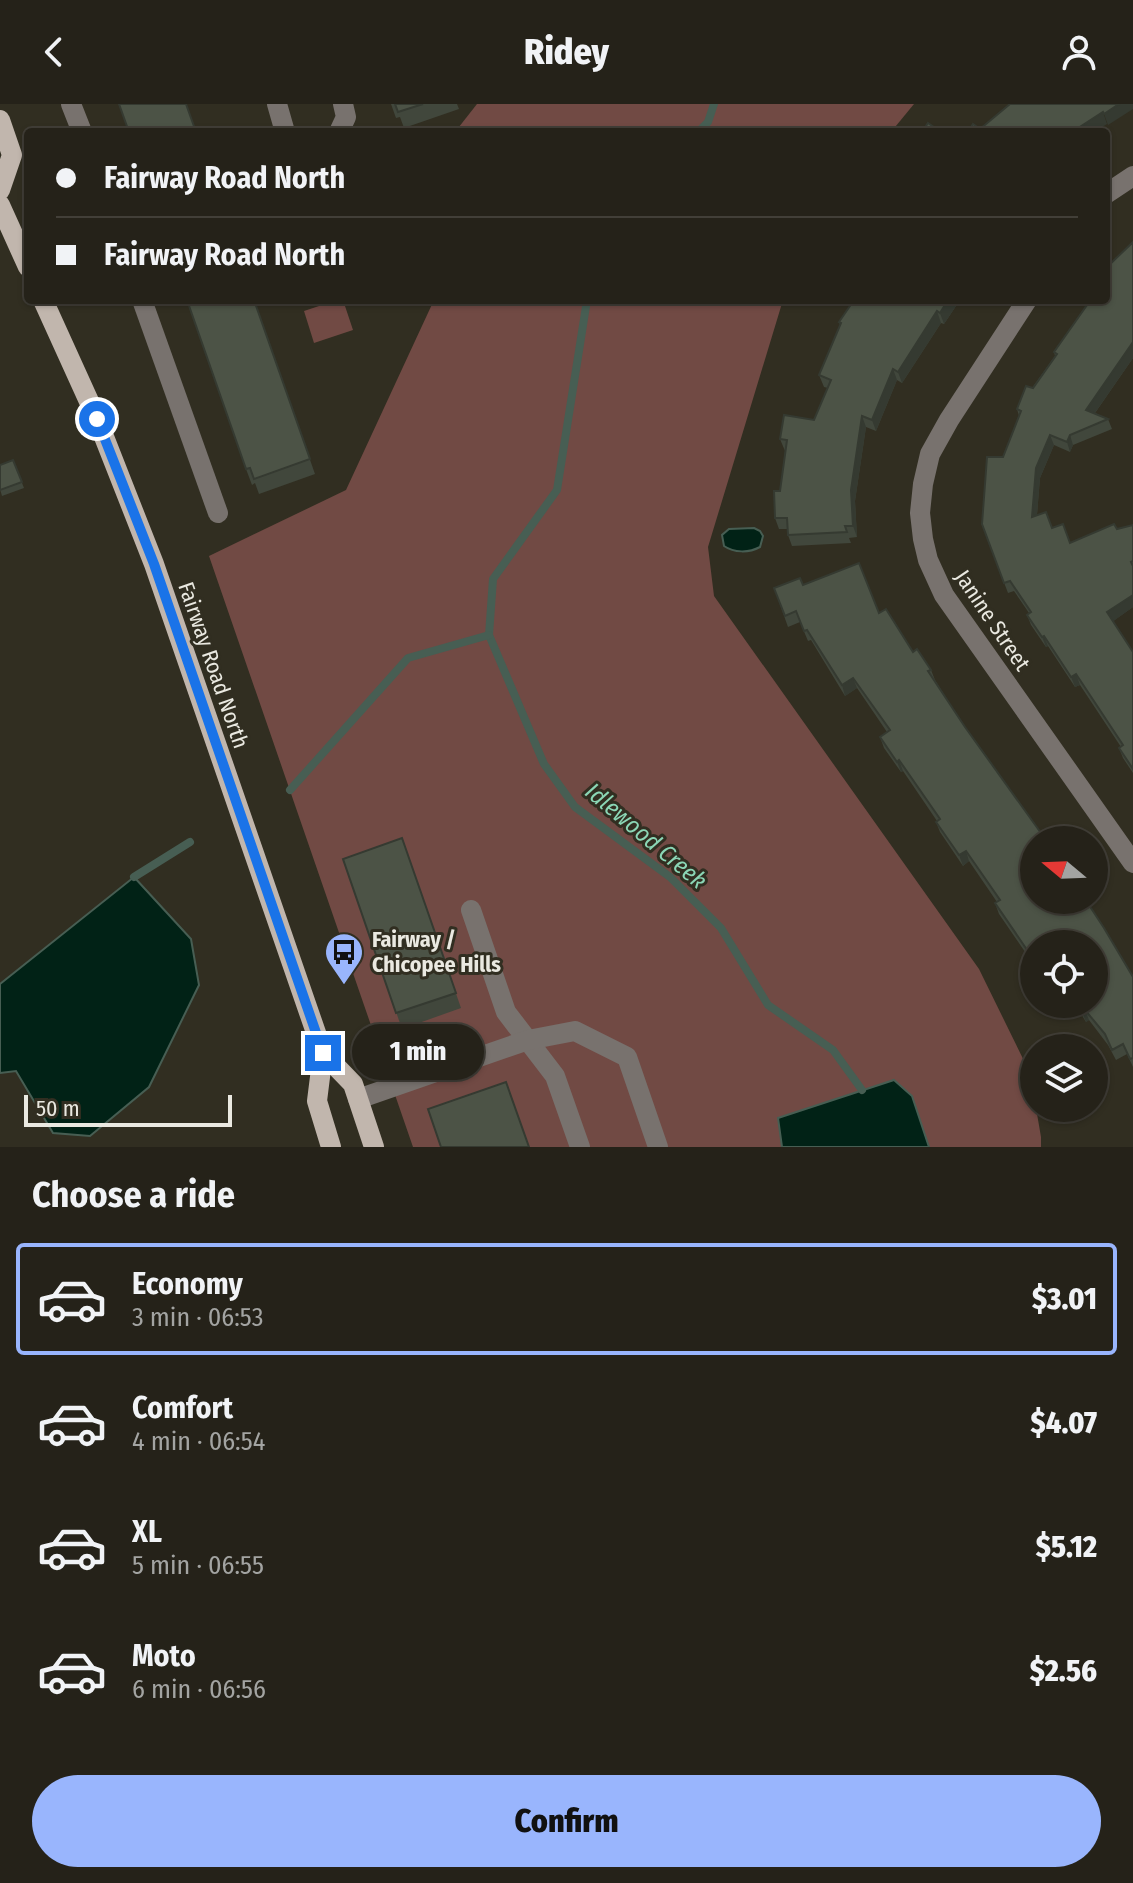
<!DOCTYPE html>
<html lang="en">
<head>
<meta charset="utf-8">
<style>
	body { margin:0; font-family:"Fira Sans Condensed",sans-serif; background:#312f26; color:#f1f3f6; height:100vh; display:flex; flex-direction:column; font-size:30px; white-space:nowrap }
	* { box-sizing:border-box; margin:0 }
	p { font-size:26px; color:#a3a4a2 }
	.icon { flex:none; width:44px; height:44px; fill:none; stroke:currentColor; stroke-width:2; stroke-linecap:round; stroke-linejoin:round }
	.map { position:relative; height:1043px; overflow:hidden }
	.sheet { display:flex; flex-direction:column; background:#252219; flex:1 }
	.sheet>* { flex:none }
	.banner { position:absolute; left:24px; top:24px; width:1086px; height:176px; border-radius:8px; box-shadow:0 2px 6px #0004,0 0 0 2px #423f38; display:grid; align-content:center; height:176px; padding:0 32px; background:#252219 }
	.needle { width:52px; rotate:289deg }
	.buttons { position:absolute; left:1020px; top:722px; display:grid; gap:16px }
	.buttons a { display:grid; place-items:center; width:88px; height:88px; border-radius:50%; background:#252219; box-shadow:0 2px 6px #0004,0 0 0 2px #423f38; font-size:40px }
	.scale { position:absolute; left:24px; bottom:20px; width:208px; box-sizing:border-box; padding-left:8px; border:4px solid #eae9e1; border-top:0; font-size:22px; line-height:28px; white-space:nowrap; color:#eae9e1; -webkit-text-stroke:6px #312e21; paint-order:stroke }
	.end { position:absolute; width:36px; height:36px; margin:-18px; border:10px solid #1a73e8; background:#fff; box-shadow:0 0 0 4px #fff }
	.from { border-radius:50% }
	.bubble { position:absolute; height:56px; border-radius:28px; background:#252219; box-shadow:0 2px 6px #0004,0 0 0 2px #423f38; font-size:26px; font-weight:800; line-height:56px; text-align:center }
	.banner b { display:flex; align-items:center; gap:28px; height:76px; font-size:30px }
	.banner b+b { border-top:2px solid #423f38 }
	.banner i { width:20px; height:20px; background:#f1f3f6 }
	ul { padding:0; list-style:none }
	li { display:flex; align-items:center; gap:24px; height:112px; margin:0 16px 12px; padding:0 16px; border:4px solid transparent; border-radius:8px }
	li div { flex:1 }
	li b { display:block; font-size:30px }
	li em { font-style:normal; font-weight:800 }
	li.current { border-color:#99b5fd }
	li>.icon { width:72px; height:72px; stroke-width:1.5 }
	h2 { padding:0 32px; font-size:36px; line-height:96px }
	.button { display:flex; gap:16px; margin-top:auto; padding:16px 32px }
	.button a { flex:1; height:92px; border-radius:48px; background:#99b5fd; color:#111; font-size:32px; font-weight:800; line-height:92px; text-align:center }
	header { display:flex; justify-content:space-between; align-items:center; height:104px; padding:0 32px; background:#252219; font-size:36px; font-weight:800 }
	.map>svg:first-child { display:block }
	.green { fill:#714a44 }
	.water { fill:#012216; stroke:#475e53; stroke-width:2 }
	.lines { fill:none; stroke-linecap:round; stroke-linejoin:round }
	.stream { stroke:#475e53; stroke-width:8 }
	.minor { stroke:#78726e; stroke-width:20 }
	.major { stroke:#c1b6ad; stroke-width:20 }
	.wall { fill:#41473c }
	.shaded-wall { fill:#353a31 }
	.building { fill:#4c5346; stroke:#353a31; stroke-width:2 }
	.route { stroke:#1a73e8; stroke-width:10 }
	.labels { text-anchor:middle; stroke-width:6; stroke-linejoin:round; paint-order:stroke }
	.street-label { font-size:22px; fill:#eae9e1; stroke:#312e21 }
	.poi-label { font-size:22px; font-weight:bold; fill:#eae9e1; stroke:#312e21; text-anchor:start }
	.water-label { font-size:24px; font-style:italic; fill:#8bd6b5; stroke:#312e21 }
</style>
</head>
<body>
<header><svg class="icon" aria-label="back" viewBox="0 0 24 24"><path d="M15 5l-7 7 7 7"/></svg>Ridey<svg class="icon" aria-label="person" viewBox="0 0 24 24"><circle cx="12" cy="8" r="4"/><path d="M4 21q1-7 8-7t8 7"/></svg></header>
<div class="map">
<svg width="1133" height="1043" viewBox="0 0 1133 1043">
	<rect width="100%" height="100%" fill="#312e21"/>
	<g class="green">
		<path d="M477,0H914L891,28H455Z"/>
		<path d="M337,196H343L353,226L314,239L304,207Z"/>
		<path d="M434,196H783L708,443L714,492L979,865L1030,969L1034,1004H1036L1041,1033V1043H929L912,992L779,1014L782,1043H413L209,452L346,386Z"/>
	</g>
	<g class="water">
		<path d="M754,424L760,427L763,432L760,443C749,449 734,449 724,442L722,431L729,425Z"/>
		<path d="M134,773L191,835L199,881L149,983L90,1032L53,1029L16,967L0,969V880Z"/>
		<path d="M894,976L912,992L929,1043H782L778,1014Z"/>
	</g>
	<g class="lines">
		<g class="stream">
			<path d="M698,28L708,18L714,0"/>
			<path d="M587,196L557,386L493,475L489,531L544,660L575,703L670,773L721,824L768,901L833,946L862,986"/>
			<path d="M290,686L408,554L489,531"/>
			<path d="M134,773L190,738"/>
		</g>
		<g class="minor">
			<path d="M71,0L82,28"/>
			<path d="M277,0L285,28"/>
			<path d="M339,28L346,13L343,0"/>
			<path d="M1106,90L1133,72"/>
			<path d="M142,196L218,409"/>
			<path d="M1027,196L949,316L930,350L923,380L920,409L923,435L928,456L944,491L1133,759"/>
			<path d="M471,806L506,908L555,972L580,1043"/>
			<path d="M358,995L528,936L575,927L627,953L658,1043"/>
		</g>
		<g class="major">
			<path d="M0,16L12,51L0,86"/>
			<path d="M0,101L28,163"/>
			<path d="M43,196L97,315L154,460L323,949L353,980L374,1043"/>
			<path d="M323,949L317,997L331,1043"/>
		</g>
	</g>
	<g class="wall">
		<path d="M391,0H457L459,5L404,24L400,13L396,14Z"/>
		<path d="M1133,138V254L1095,309L1108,315L1112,325L1073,341L1070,348L1054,341L1040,374L1037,411L1070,439L1133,421V503L1113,517L1133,548V669L1123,654L1119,644L1121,643L1080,581L1075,583L1048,542L1046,543L1031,521L1027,511L1029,509L1014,487L1008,489L982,420L1003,353L1019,312L1017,305L1055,252L1054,248L1085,203L1084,199Z"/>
		<path d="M254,196L315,370L259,390L255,379L252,381L246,365Z"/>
		<path d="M854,196H960L944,220L941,219L902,279L897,276L876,327L866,323L855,397L857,433L849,434L851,439L792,442L788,431L787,425H779L775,414L780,387L785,347L780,335L814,316L828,284L824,283L819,271L840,221L839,218Z"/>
		<path d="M13,356L24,384L2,392L0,385Z"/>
		<path d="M803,481L879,509L913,548L931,566L935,576L1034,736L1133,873V963L1127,950L1116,956L1108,941L1089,916L1086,918L1075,900H1094L1034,840V861L999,810L995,799L997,798L969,757L963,762L940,728L936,718L937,717L903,667L901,668L884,644L880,633L887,628L857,584L845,592L811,536L808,537L800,518L788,523L774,484Z"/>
		<path d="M402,734L461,904L402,925L343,755Z"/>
	</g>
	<g class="shaded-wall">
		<path d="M1119,0H1133V5L1108,21L1104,10Z"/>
		<path d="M1103,8L1107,20L1094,28H1072Z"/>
		<path d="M948,196H960L944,220L940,209Z"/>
		<path d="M937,207L941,219L902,279L898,268Z"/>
		<path d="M1133,238V254L1090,316L1086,306Z"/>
		<path d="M893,265L897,276L876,327L872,316Z"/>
		<path d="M862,312L866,323L855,397L857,433L853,422L851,386Z"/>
		<path d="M1050,331L1054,341L1040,374L1036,423L1032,413L1036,364Z"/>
		<path d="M1070,331L1073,341L1070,348L1067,338Z"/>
		<path d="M1133,491V503L1111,519L1107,508Z"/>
		<path d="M1044,532L1048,542L1046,543L1042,533Z"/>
		<path d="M1076,570L1080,581L1075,583L1071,573Z"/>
		<path d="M853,574L857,584L845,592L842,581Z"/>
		<path d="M899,656L903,667L901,668L897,658Z"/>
		<path d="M966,747L969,757L963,762L959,751Z"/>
		<path d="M1085,906L1089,916L1086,918L1082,908Z"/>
	</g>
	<g class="building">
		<path d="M119,0H186L196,28H129Z"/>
		<path d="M395,0H423L398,8Z"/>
		<path d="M1010,0H1119L1104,10L1103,8L1072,28H968L973,20L980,25Z"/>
		<path d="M928,19L941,28H922Z"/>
		<path d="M1133,138V238L1086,306L1108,315L1070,331L1067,338L1050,331L1036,364L1032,413L1046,408L1052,424L1063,420L1070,439L1114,420L1117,425L1133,421V457L1131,458L1133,462V491L1107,508L1133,548V665L1119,644L1123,641L1076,570L1071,573L1044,532L1042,533L1027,511L1031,508L1010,477L1004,479L982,420L987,353H1003L1021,307L1017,305L1026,282L1033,284L1057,250L1054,248L1087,201L1084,199L1086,196H1106V164Z"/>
		<path d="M187,196H254L310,355L254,375L250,364L246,365Z"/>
		<path d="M854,196H948L940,209L937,207L898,268L893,265L872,316L862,312L851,386L853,422H845L847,428L788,431L787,414H775L774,387H780L787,336L780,335L784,311L814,316L831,276L819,271L841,219L839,218Z"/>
		<path d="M13,356L22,378L0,386V361Z"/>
		<path d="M859,459L879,509L886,505L913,548L917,545L931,566L928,567L965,623L1046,736H1034V796H1080L1083,800L1087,798L1104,824L1133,873V954L1130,955L1123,940L1112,946L1105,930L1085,906L1082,908L1077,900H1094V840H1034V856L995,799L1000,796L966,747L959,751L936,718L940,715L899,656L897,658L880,633L890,626L853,574L842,581L807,526L804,527L796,507L785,512L774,484L800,474L803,481Z"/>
		<path d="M402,734L456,889L396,909L343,755Z"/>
		<path d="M506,978L529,1043H441L428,1005Z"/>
	</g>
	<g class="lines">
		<path class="route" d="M97,315L154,460L323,949"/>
	</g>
	<defs>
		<symbol id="bus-pin" viewBox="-11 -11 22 30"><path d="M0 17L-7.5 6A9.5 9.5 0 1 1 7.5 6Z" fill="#99b5fd" stroke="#312e21"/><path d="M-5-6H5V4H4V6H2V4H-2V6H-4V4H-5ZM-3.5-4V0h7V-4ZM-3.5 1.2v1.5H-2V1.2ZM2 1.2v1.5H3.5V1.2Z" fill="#111"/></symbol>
	</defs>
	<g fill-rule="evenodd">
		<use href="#bus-pin" x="322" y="826" width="44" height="60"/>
	</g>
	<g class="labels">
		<g class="street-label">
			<text transform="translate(993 516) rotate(56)" y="8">Janine Street</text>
			<text transform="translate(214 561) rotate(71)" y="8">Fairway Road North</text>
		</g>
		<g class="poi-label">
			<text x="372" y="843">Fairway /<tspan x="372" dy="25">Chicopee Hills</tspan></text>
		</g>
		<g class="water-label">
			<text transform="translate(646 732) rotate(40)" y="8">Idlewood Creek</text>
		</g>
	</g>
</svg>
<div class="buttons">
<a><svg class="needle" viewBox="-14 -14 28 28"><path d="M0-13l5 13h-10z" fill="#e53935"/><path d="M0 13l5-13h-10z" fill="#a3a4a2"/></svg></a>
<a><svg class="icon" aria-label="locate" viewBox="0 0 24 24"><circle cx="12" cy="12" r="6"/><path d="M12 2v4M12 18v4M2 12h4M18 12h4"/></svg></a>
<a><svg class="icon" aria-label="layers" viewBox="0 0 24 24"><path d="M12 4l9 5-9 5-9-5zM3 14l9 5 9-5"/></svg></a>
</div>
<div class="scale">50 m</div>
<i class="end from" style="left:97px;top:315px"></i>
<i class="end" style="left:323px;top:949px"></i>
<div class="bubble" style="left:352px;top:920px;width:132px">1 min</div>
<div class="banner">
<b><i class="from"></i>Fairway Road North</b>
<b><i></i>Fairway Road North</b>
</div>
</div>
<section class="sheet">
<h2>Choose a ride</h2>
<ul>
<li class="current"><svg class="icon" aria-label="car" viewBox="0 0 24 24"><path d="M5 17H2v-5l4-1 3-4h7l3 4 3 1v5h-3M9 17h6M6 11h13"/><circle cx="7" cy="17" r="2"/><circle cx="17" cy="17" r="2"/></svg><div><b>Economy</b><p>3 min · 06:53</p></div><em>$3.01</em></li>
<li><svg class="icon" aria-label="car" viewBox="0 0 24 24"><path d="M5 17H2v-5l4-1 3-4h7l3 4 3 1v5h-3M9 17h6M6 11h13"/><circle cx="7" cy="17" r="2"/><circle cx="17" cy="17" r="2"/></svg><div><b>Comfort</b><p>4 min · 06:54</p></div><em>$4.07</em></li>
<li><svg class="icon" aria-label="car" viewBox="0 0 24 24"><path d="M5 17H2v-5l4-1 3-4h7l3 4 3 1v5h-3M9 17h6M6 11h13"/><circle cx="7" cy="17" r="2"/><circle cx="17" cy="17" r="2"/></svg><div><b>XL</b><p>5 min · 06:55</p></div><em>$5.12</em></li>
<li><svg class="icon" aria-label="car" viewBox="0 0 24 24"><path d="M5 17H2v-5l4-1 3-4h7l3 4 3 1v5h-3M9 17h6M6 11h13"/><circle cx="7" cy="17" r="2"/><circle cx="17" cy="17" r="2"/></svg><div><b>Moto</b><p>6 min · 06:56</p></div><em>$2.56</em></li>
</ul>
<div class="button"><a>Confirm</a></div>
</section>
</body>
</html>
